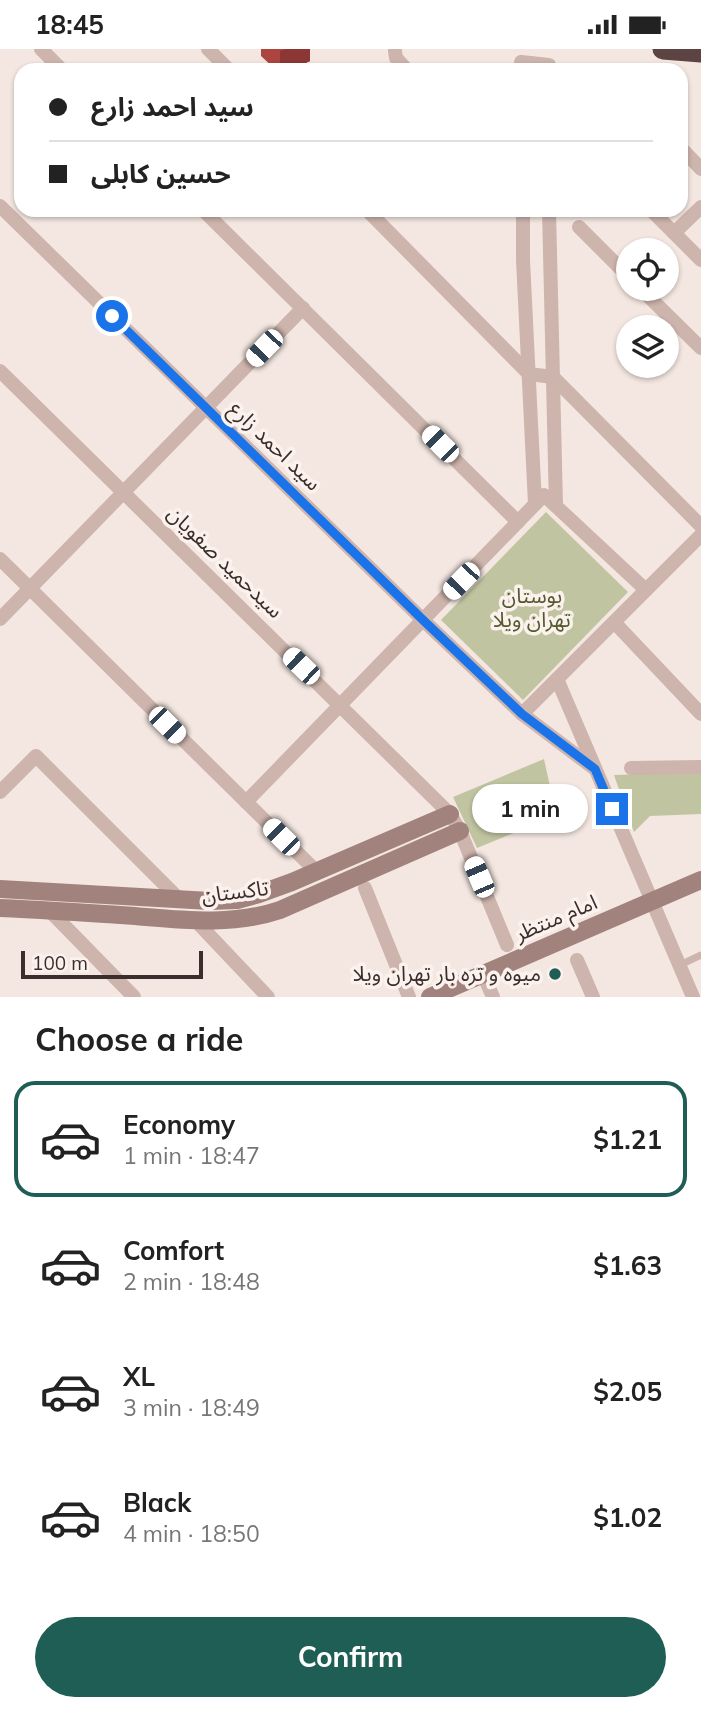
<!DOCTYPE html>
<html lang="en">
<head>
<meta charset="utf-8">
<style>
	body { margin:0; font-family:Mulish,"Noto Sans Arabic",sans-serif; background:#f6f6f6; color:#222; height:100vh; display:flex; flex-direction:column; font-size:26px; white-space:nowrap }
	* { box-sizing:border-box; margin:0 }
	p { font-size:23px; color:#767676 }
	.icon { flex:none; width:38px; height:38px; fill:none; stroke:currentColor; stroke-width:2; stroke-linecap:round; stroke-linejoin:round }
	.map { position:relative; height:948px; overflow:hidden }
	.details { display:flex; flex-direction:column; background:#fff; flex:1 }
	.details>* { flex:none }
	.top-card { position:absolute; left:14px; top:14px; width:674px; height:154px; border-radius:21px; box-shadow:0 2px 5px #0004; display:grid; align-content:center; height:154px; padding:0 35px; background:#fff }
	.buttons { position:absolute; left:616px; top:189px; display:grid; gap:14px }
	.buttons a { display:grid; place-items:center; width:63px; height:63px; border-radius:50%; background:#fff; box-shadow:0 2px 5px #0004; font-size:35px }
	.scale { position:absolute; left:21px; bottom:18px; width:182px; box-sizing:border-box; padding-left:7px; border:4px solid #3b2d2b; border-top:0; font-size:19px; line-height:24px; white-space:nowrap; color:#3b2d2b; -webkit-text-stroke:5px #fbf2ee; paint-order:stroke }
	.end { position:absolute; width:32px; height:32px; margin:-16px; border:9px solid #1a73e8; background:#fff; box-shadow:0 0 0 4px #fff }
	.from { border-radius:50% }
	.bubble { position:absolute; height:49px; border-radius:24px; background:#fff; box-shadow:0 2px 5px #0004; font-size:23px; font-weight:700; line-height:49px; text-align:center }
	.car { position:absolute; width:21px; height:42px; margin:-21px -10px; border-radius:9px; box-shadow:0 0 5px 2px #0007; background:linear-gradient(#fff 24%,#345 0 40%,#fff 0 76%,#345 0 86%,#fff 0) }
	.top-card b { display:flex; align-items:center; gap:24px; height:66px; font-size:26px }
	.top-card b+b { border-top:2px solid #e0e0e0 }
	.top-card i { width:18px; height:18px; background:#222 }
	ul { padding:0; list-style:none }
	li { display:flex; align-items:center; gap:21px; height:116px; margin:0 14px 10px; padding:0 21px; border:4px solid transparent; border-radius:21px }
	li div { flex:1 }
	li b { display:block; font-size:26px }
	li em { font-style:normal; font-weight:700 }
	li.selected { border-color:#1f5e55 }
	li>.icon { width:63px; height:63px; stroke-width:1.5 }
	h2 { padding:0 35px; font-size:32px; line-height:84px }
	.primary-button { display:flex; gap:14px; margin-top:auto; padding:14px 35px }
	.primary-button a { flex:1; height:80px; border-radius:42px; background:#1f5e55; color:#fff; font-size:28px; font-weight:700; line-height:80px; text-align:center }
	.status { display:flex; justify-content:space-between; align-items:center; height:49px; padding:0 35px; background:#fff; direction:ltr }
	.status svg { height:19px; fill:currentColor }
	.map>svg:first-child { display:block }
	.green { fill:#c0c4a0 }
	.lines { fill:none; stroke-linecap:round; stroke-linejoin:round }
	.lane { stroke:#cdb4ac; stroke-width:7 }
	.street { stroke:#cdb4ac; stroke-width:14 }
	.secondary { stroke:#a1827d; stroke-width:18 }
	.highway { stroke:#5c4442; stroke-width:21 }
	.wall { fill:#ac4440 }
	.shaded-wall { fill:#8c3734 }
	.route { stroke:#1a73e8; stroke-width:9 }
	.poi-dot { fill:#1f5e55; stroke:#fbf2ee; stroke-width:2.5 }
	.labels { text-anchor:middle; stroke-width:7; stroke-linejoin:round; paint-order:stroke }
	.street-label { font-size:21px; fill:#3b2d2b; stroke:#fbf2ee }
	.park-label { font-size:21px; fill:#535a2e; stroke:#fbf2ee }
	.poi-label { font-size:21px; fill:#3b2d2b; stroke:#fbf2ee; text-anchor:end }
</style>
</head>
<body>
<div class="status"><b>18:45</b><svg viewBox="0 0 49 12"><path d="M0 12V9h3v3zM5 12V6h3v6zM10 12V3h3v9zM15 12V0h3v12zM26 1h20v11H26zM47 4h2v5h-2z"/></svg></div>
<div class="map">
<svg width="701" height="948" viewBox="0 0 701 948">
	<rect width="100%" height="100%" fill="#f4e7e1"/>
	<g class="green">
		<path d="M546,463L628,543L523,651L441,571Z"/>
		<path d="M544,710L553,751L542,757L543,772L477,799L453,748Z"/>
		<path d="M701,723V765L650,767L634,783L614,726Z"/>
	</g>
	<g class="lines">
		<path class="lane" d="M680,916L701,906"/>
		<g class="street">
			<path d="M41,0L62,21"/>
			<path d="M208,0L229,21"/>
			<path d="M395,2L396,9L407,21"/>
			<path d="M522,21L521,13L549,16V21"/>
			<path d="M681,99L701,120"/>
			<path d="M0,157L423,571L522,665L595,720"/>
			<path d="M203,161L518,473"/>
			<path d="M367,161L529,325L553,328L701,477"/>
			<path d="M523,161V211L535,455"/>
			<path d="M549,161L556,457"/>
			<path d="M651,161L701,211"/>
			<path d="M579,178L628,227"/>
			<path d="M674,184L701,158"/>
			<path d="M641,240L701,299"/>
			<path d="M0,322L450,765L460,782L507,896"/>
			<path d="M0,510L316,822"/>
			<path d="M0,570L303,259"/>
			<path d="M614,573L701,665"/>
			<path d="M557,630L693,948"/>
			<path d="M522,665L701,486"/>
			<path d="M631,719L701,718"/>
			<path d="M0,743L36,707L180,851"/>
			<path d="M246,753L544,446L646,541"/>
			<path d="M365,839L409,948"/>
			<path d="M49,861L134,948"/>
			<path d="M195,871L268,948"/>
			<path d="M577,911L593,948"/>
			<path d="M483,925L493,948"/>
		</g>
		<g class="secondary">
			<path d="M0,840L210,852L237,851L259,845L292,833L450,765"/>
			<path d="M0,859C45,861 90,864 135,867C183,871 233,877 280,861L460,782"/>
			<path d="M430,948L701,831"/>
		</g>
		<path class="highway" d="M663,0L701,3"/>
	</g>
	<path class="wall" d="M261,0H310V12L290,21H276L261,7Z"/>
	<path class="shaded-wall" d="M286,0H310V12L290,21H280V2Z"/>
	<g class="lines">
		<path class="route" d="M112,267L423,571L522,665L595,720L612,760"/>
	</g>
	<circle class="poi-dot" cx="555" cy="925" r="7"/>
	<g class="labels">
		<g class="street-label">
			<text transform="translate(275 397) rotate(44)" y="7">سید احمد زارع</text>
			<text transform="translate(225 513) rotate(44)" y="7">سیدحمید صفویان</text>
			<text transform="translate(235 843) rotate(-7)" y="7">تاکستان</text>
			<text transform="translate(556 869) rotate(-23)" y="7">امام منتظر</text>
		</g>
		<g class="park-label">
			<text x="532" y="554">بوستان<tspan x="532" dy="24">تهران ویلا</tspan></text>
		</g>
		<g class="poi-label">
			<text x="541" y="932">میوه و تره بار تهران ویلا</text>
		</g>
	</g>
</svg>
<div class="buttons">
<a><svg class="icon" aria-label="locate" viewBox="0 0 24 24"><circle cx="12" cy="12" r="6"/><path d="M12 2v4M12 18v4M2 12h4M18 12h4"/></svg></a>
<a><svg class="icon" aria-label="layers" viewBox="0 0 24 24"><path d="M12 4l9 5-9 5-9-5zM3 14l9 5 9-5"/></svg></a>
</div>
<div class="scale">100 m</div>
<i class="end from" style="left:112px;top:267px"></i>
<i class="end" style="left:612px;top:760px"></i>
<div class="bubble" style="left:472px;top:735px;width:116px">1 min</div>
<i class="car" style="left:264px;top:299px;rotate:224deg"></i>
<i class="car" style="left:440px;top:395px;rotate:315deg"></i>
<i class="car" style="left:461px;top:532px;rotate:224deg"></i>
<i class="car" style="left:301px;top:617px;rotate:314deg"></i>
<i class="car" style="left:167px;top:676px;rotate:135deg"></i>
<i class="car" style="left:281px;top:788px;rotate:315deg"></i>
<i class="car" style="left:479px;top:828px;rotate:337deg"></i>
<div class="top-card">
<b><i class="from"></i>سید احمد زارع</b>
<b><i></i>حسین کابلی</b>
</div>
</div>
<section class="details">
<h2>Choose a ride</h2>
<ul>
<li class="selected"><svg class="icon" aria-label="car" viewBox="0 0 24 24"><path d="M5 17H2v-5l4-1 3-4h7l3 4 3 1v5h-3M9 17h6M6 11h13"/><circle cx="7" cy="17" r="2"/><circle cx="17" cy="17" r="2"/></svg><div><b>Economy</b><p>1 min · 18:47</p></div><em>$1.21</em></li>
<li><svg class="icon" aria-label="car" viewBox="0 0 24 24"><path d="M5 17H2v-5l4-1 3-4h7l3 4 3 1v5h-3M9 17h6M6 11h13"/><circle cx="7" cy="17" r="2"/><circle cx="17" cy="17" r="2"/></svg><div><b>Comfort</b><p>2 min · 18:48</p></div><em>$1.63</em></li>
<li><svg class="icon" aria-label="car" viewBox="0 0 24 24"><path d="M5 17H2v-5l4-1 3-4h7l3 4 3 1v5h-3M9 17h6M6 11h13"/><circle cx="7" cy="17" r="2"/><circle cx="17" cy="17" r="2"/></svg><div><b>XL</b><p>3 min · 18:49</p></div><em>$2.05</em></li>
<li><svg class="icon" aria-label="car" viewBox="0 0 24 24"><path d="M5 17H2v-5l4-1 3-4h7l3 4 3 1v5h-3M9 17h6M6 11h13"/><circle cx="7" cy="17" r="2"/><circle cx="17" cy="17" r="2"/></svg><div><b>Black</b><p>4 min · 18:50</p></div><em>$1.02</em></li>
</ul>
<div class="primary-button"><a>Confirm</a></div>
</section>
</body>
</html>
